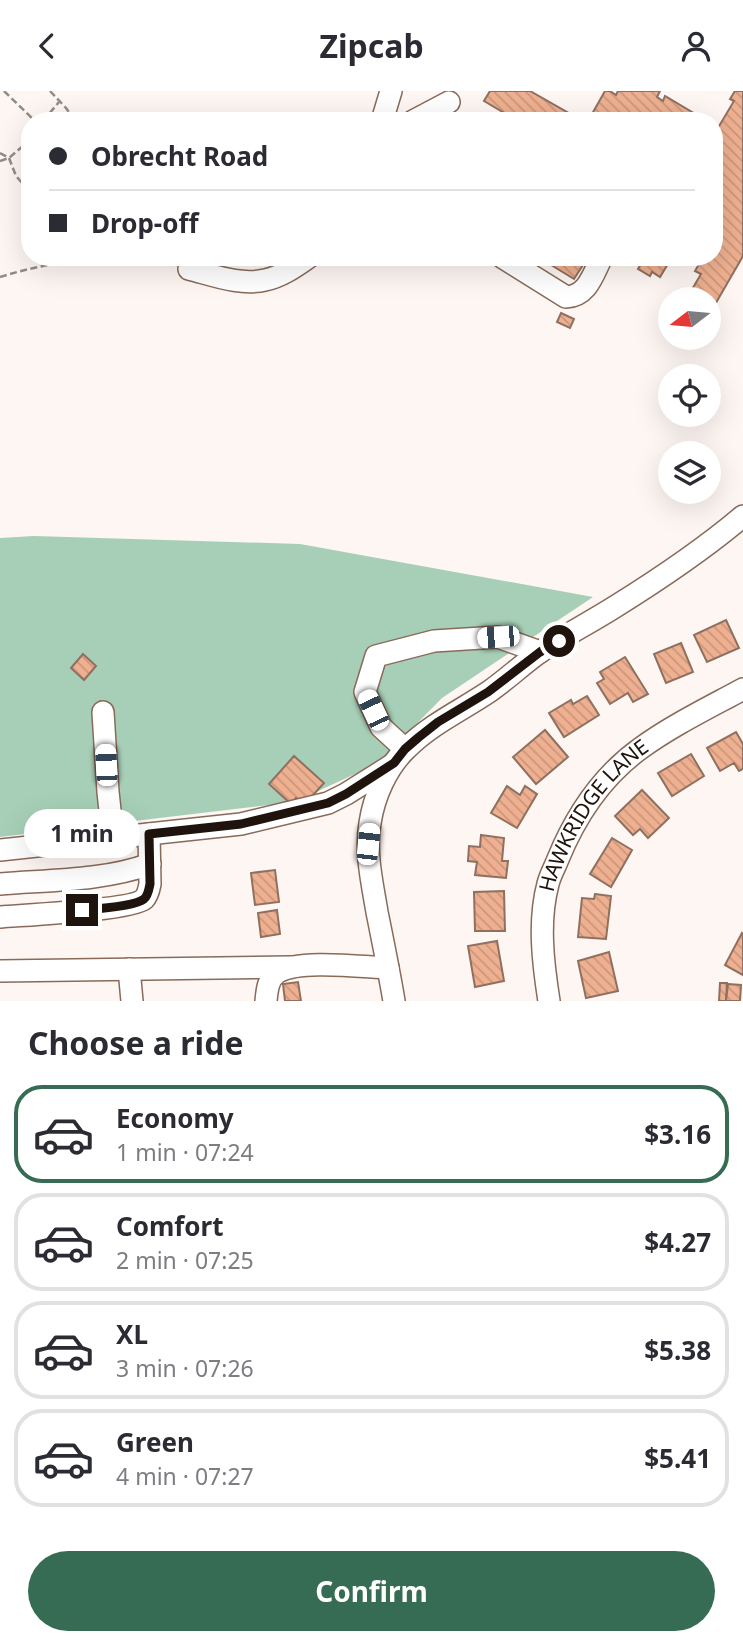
<!DOCTYPE html>
<html lang="en">
<head>
<meta charset="utf-8">
<style>
	body { margin:0; font-family:"Noto Sans",sans-serif; background:#f2f2f3; color:#2b2b33; height:100vh; display:flex; flex-direction:column; font-size:26px; white-space:nowrap }
	* { box-sizing:border-box; margin:0 }
	p { font-size:23px; color:#7c7c81 }
	.icon { flex:none; width:38px; height:38px; fill:none; stroke:currentColor; stroke-width:2; stroke-linecap:round; stroke-linejoin:round }
	.map { position:relative; height:910px; overflow:hidden }
	.sheet { display:flex; flex-direction:column; background:#fff; flex:1 }
	.sheet>* { flex:none }
	.guide { position:absolute; left:21px; top:21px; width:702px; height:154px; border-radius:28px; box-shadow:0 7px 28px #0002; display:grid; align-content:center; height:154px; padding:0 28px; background:#fff }
	.needle { width:46px; rotate:254deg }
	.tools { position:absolute; left:658px; top:196px; display:grid; gap:14px }
	.tools a { display:grid; place-items:center; width:63px; height:63px; border-radius:50%; background:#fff; box-shadow:0 7px 28px #0002; font-size:35px }
	.end { position:absolute; width:32px; height:32px; margin:-16px; border:9px solid #1f130d; background:#fff; box-shadow:0 0 0 4px #fff }
	.from { border-radius:50% }
	.bubble { position:absolute; height:49px; border-radius:24px; background:#fff; box-shadow:0 7px 28px #0002; font-size:23px; font-weight:700; line-height:49px; text-align:center }
	.car { position:absolute; width:21px; height:42px; margin:-21px -10px; border-radius:9px; box-shadow:0 0 5px 2px #0007; background:linear-gradient(#fff 24%,#345 0 40%,#fff 0 76%,#345 0 86%,#fff 0) }
	.guide b { display:flex; align-items:center; gap:24px; height:66px; font-size:26px }
	.guide b+b { border-top:2px solid #e1e1e2 }
	.guide i { width:18px; height:18px; background:#2b2b33 }
	ul { padding:0; list-style:none }
	li { display:flex; align-items:center; gap:21px; height:98px; margin:0 14px 10px; padding:0 14px; border:4px solid #e1e1e2; border-radius:28px }
	li div { flex:1 }
	li b { display:block; font-size:26px }
	li em { font-style:normal; font-weight:700 }
	li.on { border-color:#356c53 }
	li>.icon { width:63px; height:63px; stroke-width:1.5 }
	h2 { padding:0 28px; font-size:32px; line-height:84px }
	.cta { display:flex; gap:14px; margin-top:auto; padding:14px 28px }
	.cta a { flex:1; height:80px; border-radius:42px; background:#356c53; color:#fff; font-size:28px; font-weight:700; line-height:80px; text-align:center }
	header { display:flex; justify-content:space-between; align-items:center; height:91px; padding:0 28px; background:#fff; font-size:32px; font-weight:700 }
	.map>svg:first-child { display:block }
	.green { fill:#a7cfb7 }
	.building { fill:url(#building-back-hatch); stroke:#8f7060; stroke-width:2 }
	.lines { fill:none; stroke-linecap:round; stroke-linejoin:round }
	.minor-casing { stroke:#896a5a; stroke-width:24 }
	.path { stroke:#948b86; stroke-width:2.5; stroke-dasharray:7 3.5; stroke-linecap:butt }
	.minor { stroke:#fff; stroke-width:21 }
	.route { stroke:#1f130d; stroke-width:9 }
	.labels { text-anchor:middle; stroke-width:6; stroke-linejoin:round; paint-order:stroke }
	.street-label { font-size:21px; fill:#1f130d; stroke:#fff }
</style>
</head>
<body>
<header><svg class="icon" aria-label="back" viewBox="0 0 24 24"><path d="M15 5l-7 7 7 7"/></svg>Zipcab<svg class="icon" aria-label="person" viewBox="0 0 24 24"><circle cx="12" cy="8" r="4"/><path d="M4 21q1-7 8-7t8 7"/></svg></header>
<div class="map">
<svg width="743" height="910" viewBox="0 0 743 910">
	<defs>
		<pattern id="building-back-hatch" width="6" height="6" patternUnits="userSpaceOnUse" patternTransform="scale(1.75)"><rect width="6" height="6" fill="#eeb090"/><path d="M-1 5l2 2M0 0l6 6M5-1l2 2" fill="none" stroke="#cc967b"/></pattern>
	</defs>
	<rect width="100%" height="100%" fill="#fdf6f2"/>
	<path class="green" d="M34,445L300,453L593,506L442,607L377,673L294,711L0,746V447Z"/>
	<g class="building">
		<path d="M490,0H530L572,24L570,28L574,30H518L484,10Z"/>
		<path d="M605,0H610L616,4L618,0H660L657,6L663,10L665,5L707,30H588Z"/>
		<path d="M735,0H743V165L713,217L709,214V208H695L697,206L690,202L701,183L695,180L703,166H714V41L715,42L734,10L730,8Z"/>
		<path d="M545,166H588L574,188L543,169Z"/>
		<path d="M635,166H672L660,186L652,181L650,185L638,178L641,173L634,169Z"/>
		<path d="M561,222L574,228L570,237L557,231Z"/>
		<path d="M726,529L739,557L707,571L694,544Z"/>
		<path d="M681,552L693,581L666,592L654,563Z"/>
		<path d="M83,563L96,575L84,589L71,577Z"/>
		<path d="M625,566L648,603L633,611L628,602L610,613L597,592L604,588L600,581Z"/>
		<path d="M587,605L599,624L564,646L549,622L571,609L573,613Z"/>
		<path d="M545,639L568,666L536,693L513,666Z"/>
		<path d="M736,641L743,653V678L739,680L734,672L720,680L707,657Z"/>
		<path d="M691,663L704,685L672,705L658,682Z"/>
		<path d="M294,665L324,692L304,714L296,707L291,713L269,693Z"/>
		<path d="M507,695L520,704L525,695L537,703L517,737L491,722Z"/>
		<path d="M642,699L669,727L648,747L640,738L633,744L615,725Z"/>
		<path d="M481,744L504,747L502,770H508L506,787L475,784L477,771L468,770L469,755L480,756Z"/>
		<path d="M612,747L632,759L611,796L590,783Z"/>
		<path d="M275,779L279,811L255,814L251,782Z"/>
		<path d="M504,800L505,840H475L474,801Z"/>
		<path d="M595,803L611,805L606,848L578,846L582,807L594,808Z"/>
		<path d="M277,819L280,843L261,846L258,822Z"/>
		<path d="M742,842L743,843V884L725,874Z"/>
		<path d="M497,850L504,890L475,896L468,855Z"/>
		<path d="M609,861L618,900L586,907L578,870Z"/>
		<path d="M298,891L301,910H285L283,893Z"/>
		<path d="M720,892H727L726,910H719Z"/>
		<path d="M728,893L741,894L740,910H726Z"/>
	</g>
	<g class="lines">
		<defs>
			<g id="minor">
				<path d="M382,30L391,0"/>
				<path d="M413,30L449,11"/>
				<path d="M502,166L566,206C588,205 593,183 602,166"/>
				<path d="M189,178C213,184 240,195 265,189C281,186 296,175 309,166"/>
				<path d="M103,621L108,701L113,747"/>
				<path d="M405,658L381,636L365,601L376,565L434,550L498,546L540,561"/>
				<path d="M0,759L241,733L328,712L346,703L392,674"/>
				<path d="M0,793C49,789 103,790 150,773"/>
				<path d="M0,826C23,824 132,819 144,808C148,804 149,798 150,793L149,743"/>
				<path d="M129,878L132,910"/>
				<path d="M0,880L291,876"/>
				<path d="M266,910C267,899 268,887 278,881C300,868 362,876 388,877"/>
				<path d="M394,910C389,880 383,851 377,821C372,791 365,762 370,732C374,705 387,676 407,657C431,633 462,619 490,600C507,588 523,573 540,561C564,545 589,532 613,517C658,489 703,459 743,425"/>
				<path id="s1" d="M549,910C543,872 538,830 548,793C550,784 555,776 558,768C576,724 602,685 641,657C673,634 708,617 743,598"/>
			</g>
		</defs>
		<use href="#minor" class="minor-casing"/>
		<g class="path">
			<path d="M4,0L35,30"/>
			<path d="M50,0L66,17L75,30"/>
			<path d="M43,30L59,11"/>
			<path d="M0,62L9,67"/>
			<path d="M9,67L16,85L30,101"/>
			<path d="M0,70L9,67L30,49"/>
			<path d="M0,186C55,169 115,161 172,174"/>
		</g>
		<use href="#minor" class="minor"/>
	</g>
	<g class="lines">
		<path class="route" d="M82,819C95,818 134,816 144,808C148,805 149,798 150,793L149,743L241,733L328,712L346,703L394,672L405,658L419,646L438,631L488,601L540,561L559,550"/>
	</g>
	<g class="labels">
		<g class="street-label">
			<text dy="7" stroke="none"><textPath href="#s1" startOffset="201">HAWKRIDGE LANE</textPath></text>
		</g>
	</g>
</svg>
<div class="tools">
<a><svg class="needle" viewBox="-14 -14 28 28"><path d="M0-13l5 13h-10z" fill="#e53935"/><path d="M0 13l5-13h-10z" fill="#7c7c81"/></svg></a>
<a><svg class="icon" aria-label="locate" viewBox="0 0 24 24"><circle cx="12" cy="12" r="6"/><path d="M12 2v4M12 18v4M2 12h4M18 12h4"/></svg></a>
<a><svg class="icon" aria-label="layers" viewBox="0 0 24 24"><path d="M12 4l9 5-9 5-9-5zM3 14l9 5 9-5"/></svg></a>
</div>
<i class="end from" style="left:559px;top:550px"></i>
<i class="end" style="left:82px;top:819px"></i>
<div class="bubble" style="left:24px;top:718px;width:116px">1 min</div>
<i class="car" style="left:498px;top:546px;rotate:266deg"></i>
<i class="car" style="left:373px;top:619px;rotate:335deg"></i>
<i class="car" style="left:106px;top:674px;rotate:357deg"></i>
<i class="car" style="left:368px;top:753px;rotate:6deg"></i>
<div class="guide">
<b><i class="from"></i>Obrecht Road</b>
<b><i></i>Drop-off</b>
</div>
</div>
<section class="sheet">
<h2>Choose a ride</h2>
<ul>
<li class="on"><svg class="icon" aria-label="car" viewBox="0 0 24 24"><path d="M5 17H2v-5l4-1 3-4h7l3 4 3 1v5h-3M9 17h6M6 11h13"/><circle cx="7" cy="17" r="2"/><circle cx="17" cy="17" r="2"/></svg><div><b>Economy</b><p>1 min · 07:24</p></div><em>$3.16</em></li>
<li><svg class="icon" aria-label="car" viewBox="0 0 24 24"><path d="M5 17H2v-5l4-1 3-4h7l3 4 3 1v5h-3M9 17h6M6 11h13"/><circle cx="7" cy="17" r="2"/><circle cx="17" cy="17" r="2"/></svg><div><b>Comfort</b><p>2 min · 07:25</p></div><em>$4.27</em></li>
<li><svg class="icon" aria-label="car" viewBox="0 0 24 24"><path d="M5 17H2v-5l4-1 3-4h7l3 4 3 1v5h-3M9 17h6M6 11h13"/><circle cx="7" cy="17" r="2"/><circle cx="17" cy="17" r="2"/></svg><div><b>XL</b><p>3 min · 07:26</p></div><em>$5.38</em></li>
<li><svg class="icon" aria-label="car" viewBox="0 0 24 24"><path d="M5 17H2v-5l4-1 3-4h7l3 4 3 1v5h-3M9 17h6M6 11h13"/><circle cx="7" cy="17" r="2"/><circle cx="17" cy="17" r="2"/></svg><div><b>Green</b><p>4 min · 07:27</p></div><em>$5.41</em></li>
</ul>
<div class="cta"><a>Confirm</a></div>
</section>
</body>
</html>
